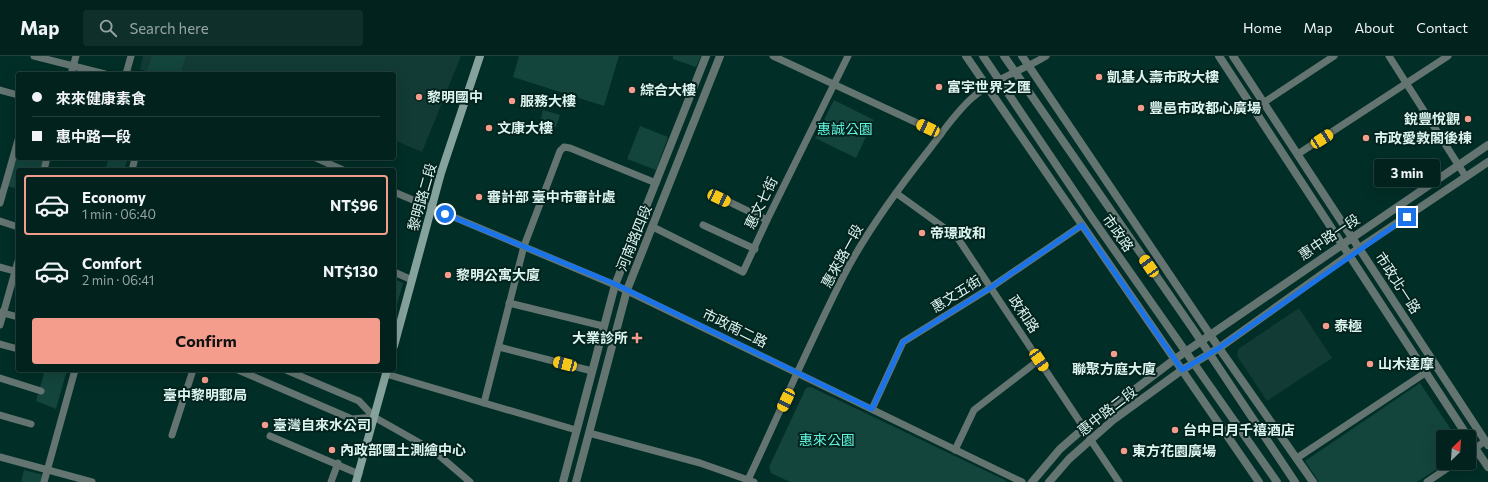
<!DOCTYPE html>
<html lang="en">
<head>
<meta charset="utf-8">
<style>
	body { margin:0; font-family:Commissioner,"Noto Sans TC",sans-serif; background:#0f2f2a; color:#f1f3f6; height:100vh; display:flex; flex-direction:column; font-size:15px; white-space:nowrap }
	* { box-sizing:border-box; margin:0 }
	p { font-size:13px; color:#96a4a4 }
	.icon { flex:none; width:22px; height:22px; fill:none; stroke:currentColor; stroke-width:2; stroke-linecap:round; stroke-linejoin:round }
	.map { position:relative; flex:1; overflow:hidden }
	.details { position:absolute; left:16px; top:112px; width:380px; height:204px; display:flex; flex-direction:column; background:#01221d; border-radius:4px; box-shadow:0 4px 16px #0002,0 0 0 1px #233f3b }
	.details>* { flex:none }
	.banner { position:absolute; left:16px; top:16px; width:380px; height:88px; border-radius:4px; box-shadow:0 4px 16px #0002,0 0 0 1px #233f3b; display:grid; align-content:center; height:88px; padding:0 16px; background:#01221d }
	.needle { width:26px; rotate:25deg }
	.tools { position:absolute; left:1436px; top:374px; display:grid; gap:8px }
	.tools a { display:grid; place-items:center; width:40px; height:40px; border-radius:4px; background:#01221d; box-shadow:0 4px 16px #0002,0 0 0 1px #233f3b; font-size:20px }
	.end { position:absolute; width:18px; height:18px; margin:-9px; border:5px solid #1a73e8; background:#fff; box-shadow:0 0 0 2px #fff }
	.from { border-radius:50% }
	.bubble { position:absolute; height:28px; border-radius:4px; background:#01221d; box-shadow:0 4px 16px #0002,0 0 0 1px #233f3b; font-size:13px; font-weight:700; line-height:28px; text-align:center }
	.car { position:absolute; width:12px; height:24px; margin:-12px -6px; border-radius:5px; box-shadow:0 0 3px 1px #0007; background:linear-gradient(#f5c518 24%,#345 0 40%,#f5c518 0 76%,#345 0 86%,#f5c518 0) }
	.banner b { display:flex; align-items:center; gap:14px; height:38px; font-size:15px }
	.banner b+b { border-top:1px solid #233f3b }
	.banner i { width:10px; height:10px; background:#f1f3f6 }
	ul { padding:7px 0 0; list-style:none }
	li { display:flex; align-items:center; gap:12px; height:60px; margin:0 8px 6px; padding:0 8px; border:2px solid transparent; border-radius:4px }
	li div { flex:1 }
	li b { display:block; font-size:15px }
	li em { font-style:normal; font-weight:700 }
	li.current { border-color:#f49d8c }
	li>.icon { width:36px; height:36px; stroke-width:1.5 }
	.cta { display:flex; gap:8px; margin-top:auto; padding:8px 16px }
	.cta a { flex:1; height:46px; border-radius:4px; background:#f49d8c; color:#111; font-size:16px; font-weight:700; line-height:46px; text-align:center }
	header { display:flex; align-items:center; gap:24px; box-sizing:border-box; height:56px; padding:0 20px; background:#01221d; border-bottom:1px solid #233f3b }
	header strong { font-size:19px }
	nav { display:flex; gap:22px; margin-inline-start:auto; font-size:14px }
	.search { width:280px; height:36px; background:#0f2f2a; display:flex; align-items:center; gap:10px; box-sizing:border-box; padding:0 14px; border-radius:4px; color:#96a4a4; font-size:15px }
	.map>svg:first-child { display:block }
	.built { fill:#123b35 }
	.green { fill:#13453d }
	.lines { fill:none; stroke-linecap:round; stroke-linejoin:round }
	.minor { stroke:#647571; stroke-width:7 }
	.tertiary { stroke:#647571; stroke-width:8 }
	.secondary { stroke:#86a29c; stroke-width:8 }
	.route { stroke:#1a73e8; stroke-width:5 }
	.poi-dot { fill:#f49d8c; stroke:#03231e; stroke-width:1.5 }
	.labels { text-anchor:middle; stroke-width:4; stroke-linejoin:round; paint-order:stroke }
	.poi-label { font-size:14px; font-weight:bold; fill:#def4ef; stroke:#03231e; text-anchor:start }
	.park-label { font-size:14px; fill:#61f6de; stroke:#03231e }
	.street-label { font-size:14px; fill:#def4ef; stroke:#03231e }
</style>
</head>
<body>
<header>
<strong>Map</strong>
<div class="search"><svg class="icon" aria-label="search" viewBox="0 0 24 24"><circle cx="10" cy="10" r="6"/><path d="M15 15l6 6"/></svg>Search here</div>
<nav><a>Home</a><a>Map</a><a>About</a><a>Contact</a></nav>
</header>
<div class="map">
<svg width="1488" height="426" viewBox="0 0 1488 426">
	<rect width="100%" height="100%" fill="#012e27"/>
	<g class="built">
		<path d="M143,0H461L422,96L394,84V18H152L140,13Z"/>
		<path d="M1299,252L1332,302L1267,345L1237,300L1238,293Z"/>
	</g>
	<g class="green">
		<path d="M152,0H186L180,18H155L147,15Z"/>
		<path d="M519,0H619L604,50L513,21Z"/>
		<path d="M673,0H701L696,11L673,3Z"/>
		<path d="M834,44L874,64L856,102L815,82Z"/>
		<path d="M543,54L560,59L556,71L540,66Z"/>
		<path d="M640,70L668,81L656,114L627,103Z"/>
		<path d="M18,90V102H46L42,114H18V133L7,130Z"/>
		<path d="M109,102H128L124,114H105Z"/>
		<path d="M394,223L403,227L394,259Z"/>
		<path d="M45,314H67L56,353L36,345Z"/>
		<path d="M1420,327L1456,381H1443V407H1446L1417,426H1319L1305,405Z"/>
		<path d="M811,331L1005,424L1006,426H790L771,417L769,411L806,332Z"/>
		<path d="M24,414L44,419L43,426H21Z"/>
	</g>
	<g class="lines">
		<g class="minor">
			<path d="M34,0L105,18"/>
			<path d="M773,0L941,78"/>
			<path d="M1389,0L1466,121"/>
			<path d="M71,18L76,0"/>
			<path d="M126,18L131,0"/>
			<path d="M0,34L18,39"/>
			<path d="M1254,53L1334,0"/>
			<path d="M1298,98L1448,0"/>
			<path d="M316,102L343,114"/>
			<path d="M44,114L47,102"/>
			<path d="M132,114L135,102"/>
			<path d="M394,136L615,229L1022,426"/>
			<path d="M896,137L957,181L1084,372"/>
			<path d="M719,141L767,164"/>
			<path d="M0,147L18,84"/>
			<path d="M0,165L18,171"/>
			<path d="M703,169L755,193"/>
			<path d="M653,171L743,216L767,164L848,0"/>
			<path d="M0,211L18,216"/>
			<path d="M394,216L412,224"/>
			<path d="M509,247L603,270"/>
			<path d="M0,256L18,261"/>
			<path d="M0,269L18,205"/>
			<path d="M0,288L18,293"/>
			<path d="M499,291L592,315"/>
			<path d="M238,314L352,363L374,361"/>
			<path d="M286,314L359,345L374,361L434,395L470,426"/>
			<path d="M386,318L576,374"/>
			<path d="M0,322L41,335"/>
			<path d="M484,347L524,190L560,95L564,91L570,92L656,127"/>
			<path d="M872,353L903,286L990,232L1082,169"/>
			<path d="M0,359L31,368"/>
			<path d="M589,377L700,407L754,426"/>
			<path d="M172,379L193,314"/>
			<path d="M270,380L359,418"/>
			<path d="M1090,383L1119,426"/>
			<path d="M955,394L974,354L1039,304"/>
			<path d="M1469,397L1485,385"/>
			<path d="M0,401L92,426"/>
			<path d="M1297,402L1425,317"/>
			<path d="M44,426L75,314"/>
			<path d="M331,426L338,407"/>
			<path d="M747,426C779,358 809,288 843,221C866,176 897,134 928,95C942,77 955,57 972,42C993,23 1022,15 1046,0"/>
			<path d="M1427,426L1455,407"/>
		</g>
		<g class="tertiary">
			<path d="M966,0L1259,426"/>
			<path d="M983,0L1092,162L1277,426"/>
			<path d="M1004,0L1193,273L1295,426"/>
			<path d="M1022,0L1219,292L1313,426"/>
			<path d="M1219,0L1468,381"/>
			<path d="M1233,0L1488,389"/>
			<path d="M1469,383L1488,411"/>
			<path d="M563,426L615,229L706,0"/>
			<path d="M576,426L627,234L720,0"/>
			<path d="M1032,426L1060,393L1084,372L1175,303L1488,89"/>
			<path d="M1049,426L1069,403L1113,364L1182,314L1219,292L1349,199L1488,106"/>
		</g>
		<g class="secondary">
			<path d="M394,290L441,117L480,0"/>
			<path d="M356,426L387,314"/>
		</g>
	</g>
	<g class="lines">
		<path class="route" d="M445,158L615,228L872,353L903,286L990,232L1082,169L1182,314L1219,292L1407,161"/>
	</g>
	<g class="poi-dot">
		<circle cx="1099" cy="21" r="4"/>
		<circle cx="939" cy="31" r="4"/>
		<circle cx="632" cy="34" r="4"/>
		<circle cx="419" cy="41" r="4"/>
		<circle cx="512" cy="45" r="4"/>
		<circle cx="1141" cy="52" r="4"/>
		<circle cx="1468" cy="63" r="4"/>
		<circle cx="489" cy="72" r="4"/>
		<circle cx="1366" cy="82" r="4"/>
		<circle cx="479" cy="141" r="4"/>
		<circle cx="922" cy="177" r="4"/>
		<circle cx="448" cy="219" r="4"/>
		<circle cx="1326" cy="270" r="4"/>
		<path d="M635 276h4v4h4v4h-4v4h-4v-4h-4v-4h4z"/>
		<circle cx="1114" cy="298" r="4"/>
		<circle cx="1370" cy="308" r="4"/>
		<circle cx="205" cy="324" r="4"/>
		<circle cx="265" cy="369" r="4"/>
		<circle cx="1175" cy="374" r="4"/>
		<circle cx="332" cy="394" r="4"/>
		<circle cx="1124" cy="395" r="4"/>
	</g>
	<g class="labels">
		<g class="poi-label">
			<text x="1107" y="26">凱基人壽市政大樓</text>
			<text x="947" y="36">富宇世界之匯</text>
			<text x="640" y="39">綜合大樓</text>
			<text x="427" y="46">黎明國中</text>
			<text x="520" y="50">服務大樓</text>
			<text x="1149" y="57">豐邑市政都心廣場</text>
			<text x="1460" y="68" text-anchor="end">銳豐悅觀</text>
			<text x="497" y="77">文康大樓</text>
			<text x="1374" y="87">市政愛敦閣後棟</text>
			<text x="487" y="146">審計部 臺中市審計處</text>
			<text x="930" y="182">帝璟政和</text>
			<text x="456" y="224">黎明公寓大廈</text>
			<text x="1334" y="275">泰極</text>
			<text x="628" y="287" text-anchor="end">大業診所</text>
			<text x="1378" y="313">山木達摩</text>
			<text x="1114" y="318" text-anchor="middle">聯聚方庭大廈</text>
			<text x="205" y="344" text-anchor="middle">臺中黎明郵局</text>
			<text x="273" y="374">臺灣自來水公司</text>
			<text x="1183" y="379">台中日月千禧酒店</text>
			<text x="340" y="399">內政部國土測繪中心</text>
			<text x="1132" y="400">東方花園廣場</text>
		</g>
		<g class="park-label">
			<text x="845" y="78">惠誠公園</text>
			<text x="827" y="389">惠來公園</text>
		</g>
		<g class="street-label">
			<text transform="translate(422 141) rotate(-74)" y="5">黎明路二段</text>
			<text transform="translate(761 147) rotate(-64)" y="5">惠文七街</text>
			<text transform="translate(1118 177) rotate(55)" y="5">市政路</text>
			<text transform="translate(1329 181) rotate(-34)" y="5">惠中路一段</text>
			<text transform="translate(634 182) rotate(-68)" y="5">河南路四段</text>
			<text transform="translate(842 200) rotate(-61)" y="5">惠來路一段</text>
			<text transform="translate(1398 227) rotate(57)" y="5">市政北一路</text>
			<text transform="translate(956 238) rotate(-32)" y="5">惠文五街</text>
			<text transform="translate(1024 258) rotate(56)" y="5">政和路</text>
			<text transform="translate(735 272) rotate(26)" y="5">市政南二路</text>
			<text transform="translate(1107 355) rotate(-38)" y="5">惠中路二段</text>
		</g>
	</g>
</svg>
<div class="tools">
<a><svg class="needle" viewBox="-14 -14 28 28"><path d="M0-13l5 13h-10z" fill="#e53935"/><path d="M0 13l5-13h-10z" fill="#96a4a4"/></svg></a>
</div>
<i class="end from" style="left:445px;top:158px"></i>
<i class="end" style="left:1407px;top:161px"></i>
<div class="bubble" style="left:1374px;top:103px;width:66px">3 min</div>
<i class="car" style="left:928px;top:72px;rotate:295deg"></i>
<i class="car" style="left:1322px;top:83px;rotate:57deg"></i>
<i class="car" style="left:719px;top:142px;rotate:115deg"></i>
<i class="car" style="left:1149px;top:210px;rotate:325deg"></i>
<i class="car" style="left:1039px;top:304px;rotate:146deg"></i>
<i class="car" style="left:565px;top:308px;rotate:285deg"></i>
<i class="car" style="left:786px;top:344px;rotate:206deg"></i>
<div class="banner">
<b><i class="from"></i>來來健康素食</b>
<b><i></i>惠中路一段</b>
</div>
<section class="details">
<ul>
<li class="current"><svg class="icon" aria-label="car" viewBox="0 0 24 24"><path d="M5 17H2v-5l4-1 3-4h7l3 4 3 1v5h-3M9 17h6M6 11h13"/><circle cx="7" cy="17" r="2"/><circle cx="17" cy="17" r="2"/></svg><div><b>Economy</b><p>1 min · 06:40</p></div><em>NT$96</em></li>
<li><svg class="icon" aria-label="car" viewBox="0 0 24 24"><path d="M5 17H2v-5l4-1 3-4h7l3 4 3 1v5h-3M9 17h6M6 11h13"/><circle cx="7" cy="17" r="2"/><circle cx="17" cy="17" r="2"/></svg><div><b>Comfort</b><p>2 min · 06:41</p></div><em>NT$130</em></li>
</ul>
<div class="cta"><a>Confirm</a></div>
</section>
</div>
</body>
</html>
